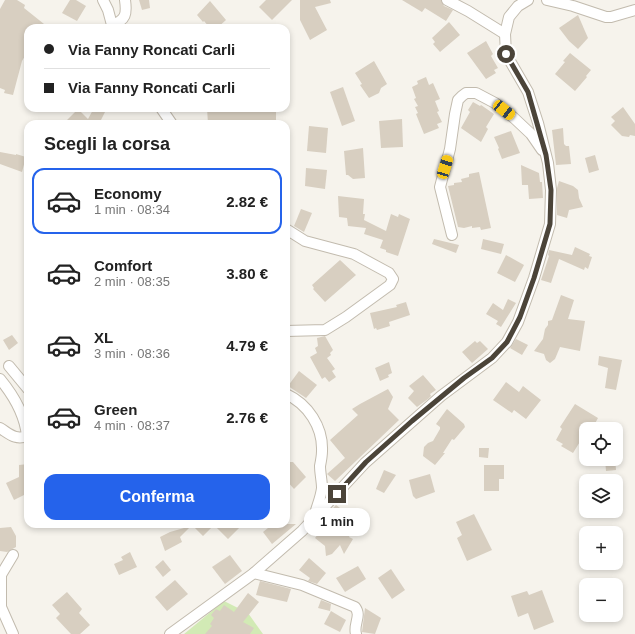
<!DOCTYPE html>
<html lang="it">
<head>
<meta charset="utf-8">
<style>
	body { margin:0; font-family:Arial,sans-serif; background:#f2f2f2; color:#222; height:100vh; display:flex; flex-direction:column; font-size:15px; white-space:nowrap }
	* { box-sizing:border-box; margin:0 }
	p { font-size:13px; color:#767676 }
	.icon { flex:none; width:22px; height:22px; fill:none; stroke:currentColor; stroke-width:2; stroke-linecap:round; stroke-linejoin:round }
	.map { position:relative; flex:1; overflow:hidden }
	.side { position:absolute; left:24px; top:120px; width:266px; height:408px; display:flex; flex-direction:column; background:#fff; border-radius:12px; box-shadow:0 2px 6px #0003 }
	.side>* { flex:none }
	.hud { position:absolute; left:24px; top:24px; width:266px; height:88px; border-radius:12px; box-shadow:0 2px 6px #0003; display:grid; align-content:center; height:88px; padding:0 20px; background:#fff }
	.buttons { position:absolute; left:579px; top:422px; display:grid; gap:8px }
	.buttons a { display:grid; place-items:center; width:44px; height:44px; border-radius:8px; background:#fff; box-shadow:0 2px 6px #0003; font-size:20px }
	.end { position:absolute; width:18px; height:18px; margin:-9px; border:5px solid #4b4439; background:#fff; box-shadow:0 0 0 2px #fff }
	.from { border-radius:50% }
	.bubble { position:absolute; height:28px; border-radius:12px; background:#fff; box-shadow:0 2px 6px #0003; font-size:13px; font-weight:700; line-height:28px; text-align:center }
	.car { position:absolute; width:12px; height:24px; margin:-12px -6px; border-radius:5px; box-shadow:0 0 3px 1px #0007; background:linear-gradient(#f5c518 24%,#345 0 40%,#f5c518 0 76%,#345 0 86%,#f5c518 0) }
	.hud b { display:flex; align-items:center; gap:14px; height:38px; font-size:15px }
	.hud b+b { border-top:1px solid #e0e0e0 }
	.hud i { width:10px; height:10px; background:#222 }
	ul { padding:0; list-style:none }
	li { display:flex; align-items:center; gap:12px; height:66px; margin:0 8px 6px; padding:0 12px; border:2px solid transparent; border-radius:12px }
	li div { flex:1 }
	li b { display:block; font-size:15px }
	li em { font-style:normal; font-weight:700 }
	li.active { border-color:#2563eb }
	li>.icon { width:36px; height:36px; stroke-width:1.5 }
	h2 { padding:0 20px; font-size:18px; line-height:48px }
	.primary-button { display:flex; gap:8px; margin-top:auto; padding:8px 20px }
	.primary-button a { flex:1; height:46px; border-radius:12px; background:#2563eb; color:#fff; font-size:16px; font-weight:700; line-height:46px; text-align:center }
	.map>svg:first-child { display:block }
	.green { fill:#d2eab5 }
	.building { fill:#d8cfc1 }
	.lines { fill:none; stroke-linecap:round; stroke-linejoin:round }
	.street-casing { stroke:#c2bbae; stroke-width:12 }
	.street { stroke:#fff; stroke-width:10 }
	.route { stroke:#4b4439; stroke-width:5 }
</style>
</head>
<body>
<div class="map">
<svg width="635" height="634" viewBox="0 0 635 634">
	<rect width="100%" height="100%" fill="#f6f3ec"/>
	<path class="green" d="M224,601L248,613L263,634H184Z"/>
	<g class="building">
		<path d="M5,0H17L25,5L24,8L49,28H28V51L22,61L13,95L4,93L5,90L0,88V9Z"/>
		<path d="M70,0H76L86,6L77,21L62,13Z"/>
		<path d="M139,0H149L150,8L142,10Z"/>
		<path d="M266,0H292L272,20L259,7Z"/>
		<path d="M300,0H330L331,3L315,7L327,30L310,40L300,20Z"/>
		<path d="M402,0H441L444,6L453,10L446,21L425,8L422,12Z"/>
		<path d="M210,1L226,20L217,28H210L204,21L203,22L197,15Z"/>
		<path d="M578,15L588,38L578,49L569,41L559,28Z"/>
		<path d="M449,22L460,35L440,52L433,44L435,42L432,38Z"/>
		<path d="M486,41L493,54L491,56L498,68L494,70L496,73L486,79L467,53Z"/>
		<path d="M570,53L591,70L586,76L587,77L575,91L555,74L565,62L563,61Z"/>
		<path d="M374,61L387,84L381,88L379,93L369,98L360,85L362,84L355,73Z"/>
		<path d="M426,77L429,85L433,83L440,99L435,101L439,111L437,112L442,122L437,124L439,128L424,134L416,114L418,113L415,107L418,106L414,99L416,98L412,87L418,84L417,81Z"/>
		<path d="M343,87L355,121L342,126L330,92Z"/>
		<path d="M473,102L480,106L481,105L494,114L486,127L488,129L481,142L461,128L470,112L468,110Z"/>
		<path d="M623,107L635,124V136L630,135L629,137L622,136L611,125L615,121L611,117Z"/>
		<path d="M94,108H107L99,124H63L78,109L88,119Z"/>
		<path d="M207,108H276V124H208Z"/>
		<path d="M402,119L403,147L381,148L379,121Z"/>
		<path d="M309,126L328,128L326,153L307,151Z"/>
		<path d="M563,128L564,144L566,146H569L571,164L556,165L552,130Z"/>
		<path d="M511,131L520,153L502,159L498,149L499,148L494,137Z"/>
		<path d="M363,148L365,178L353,179L348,175H346L344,151Z"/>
		<path d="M0,152L16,155V154L26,157L22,172L0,164Z"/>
		<path d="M595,155L599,170L589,173L585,158Z"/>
		<path d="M521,165L539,173L540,182H542L543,198L529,199L528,185H522Z"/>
		<path d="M306,168L327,170L325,189L305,186Z"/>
		<path d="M479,172L491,228L481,230L480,227L472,228V226L464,228L458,227L448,186L454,185V183L462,182L461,179L469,177V174Z"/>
		<path d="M559,181L573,186L578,190L579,198L583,207L569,210L567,218L557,215V188Z"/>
		<path d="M338,196L364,199L363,214H365L364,220L386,231L391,214L398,217L399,214L410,219L398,256L386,252V250L380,248L383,240L364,234L366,228L348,226L347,218L339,217Z"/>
		<path d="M301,209L312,213L304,232L294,226Z"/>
		<path d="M434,239L459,245L456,253L432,244Z"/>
		<path d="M483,239L504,244L501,254L481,249Z"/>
		<path d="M575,247L590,254L589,256L592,257L588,269L585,267L584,270L559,259L551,283L541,280L549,256L548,255L549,250L572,255Z"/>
		<path d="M506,255L524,265L515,282L497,273Z"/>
		<path d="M340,260L356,275L325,302L313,289L314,288L312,285Z"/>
		<path d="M561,295L574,300L568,319L585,321L580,351L560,347L555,359L550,363L546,360L544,354L534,351L543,339L545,329L548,325V321L552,320Z"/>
		<path d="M508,299L516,303L501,327L496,324L498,321L486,314L493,303L503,310Z"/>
		<path d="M406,302L410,315L389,322L390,326L377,330L376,328L374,329L370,313L397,307L396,305Z"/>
		<path d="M12,335L18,343L9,350L3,340Z"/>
		<path d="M325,336L333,350L330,353L331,355L327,358L335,369L332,371L336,377L329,382L325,377L322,379L310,357L317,353L315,348L318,346L317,338Z"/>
		<path d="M516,339L528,345L522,355L510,348Z"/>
		<path d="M475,341L477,343L480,341L488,349L472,363L462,352Z"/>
		<path d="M599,356L622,360L616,390L605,388L608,368L598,365Z"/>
		<path d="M389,362L392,373L388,375L389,377L380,381L375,368Z"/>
		<path d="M299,371L317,385L306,398L288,386Z"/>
		<path d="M423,375L436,390L430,394L431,396L428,399L417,407L408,398L414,391L409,386Z"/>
		<path d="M506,382L519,392L523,386L541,400L526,419L514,410L512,413L493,400Z"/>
		<path d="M388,389L393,397L388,409L399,420L335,481L327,474L345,458L330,440L358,415L352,409L360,404Z"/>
		<path d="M575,404L598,418L592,429H586V443L581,440L573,453L561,446L563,444L556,440L562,429L560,427Z"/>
		<path d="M447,409L464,424L465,427L454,440L452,439L443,453H445L435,465L423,456L424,447L428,443L433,441L440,429V427L436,424Z"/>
		<path d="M479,448H489L488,458L479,457Z"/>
		<path d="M605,459H615L616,470L606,471Z"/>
		<path d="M290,462H293L306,477L294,489L286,480V464Z"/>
		<path d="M28,464V493L14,500L6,483L19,477V465Z"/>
		<path d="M484,465H504V479H499V491H484Z"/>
		<path d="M384,470L396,475L384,493L376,489Z"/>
		<path d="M430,474L435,492L416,499L413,496L409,480Z"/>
		<path d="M336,505L348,514L339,525L351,533L349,537L353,539L344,554L340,545L332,554L326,556L325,546L315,538L330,519L326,516Z"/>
		<path d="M474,514L492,550L467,561L457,538L462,535L456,522Z"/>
		<path d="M191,524H243L228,539L214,525L203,536Z"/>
		<path d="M273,524H296L272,544L263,532Z"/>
		<path d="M191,526L180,537L182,542L165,551L160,537L170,532Z"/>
		<path d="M11,527L16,536V547L7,552L0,551V528Z"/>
		<path d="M130,552L137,567L119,575L114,564L123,560L121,557Z"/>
		<path d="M230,555L242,571L225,584L212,567Z"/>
		<path d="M309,558L326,573L317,584L308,581L310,578L299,570Z"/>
		<path d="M163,560L171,570L163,577L155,567Z"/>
		<path d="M358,566L366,579L345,592L336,578Z"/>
		<path d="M391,569L405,590L392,599L378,578Z"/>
		<path d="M175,580L188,594L167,611L155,597Z"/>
		<path d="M260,581L291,589L287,602L256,595Z"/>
		<path d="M542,590L554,622L534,630L528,613L518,617L511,596L527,591L529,595Z"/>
		<path d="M67,592L82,609L79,613L90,625L80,634H71L56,618L60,614L52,605Z"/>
		<path d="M248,593L259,602L243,622L254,628L250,634H205L212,626L210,624L214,618L211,615L216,609L220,611L224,605L234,612Z"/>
		<path d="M321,600L331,604L330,611L318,608Z"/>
		<path d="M365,608L381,618L375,634L362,632Z"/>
		<path d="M331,611L346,620L340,632L324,624Z"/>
	</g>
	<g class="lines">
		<defs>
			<g id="street">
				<path d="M103,0L108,10L112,25C126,20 127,14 125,0"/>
				<path d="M447,0L468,11L505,34"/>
				<path d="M547,0L573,6L606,17H611L635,10"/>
				<path d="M161,108L172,124"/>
				<path d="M286,229L305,241L354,254L389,273L393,279L390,285L346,317L325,330L286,331"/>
				<path d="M452,235L440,187L450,149L455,114L458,100L462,96L466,93H476L495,103L514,118L531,134L542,150"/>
				<path d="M9,366L28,389"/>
				<path d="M0,379C14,396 25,415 27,436"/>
				<path d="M286,394C308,404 323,427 322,451C322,456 321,461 320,466C320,473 322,481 322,488C321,498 316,508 314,518"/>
				<path d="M0,428C11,435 15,440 28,436"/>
				<path d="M13,555L1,575V607L13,634"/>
				<path d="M254,573L302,585L355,607C362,616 353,624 356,634"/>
				<path d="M170,634L254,573L302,531L365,463L441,396L492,358L507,342L518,322L534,278L550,224L551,190L548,163L538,123L528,92L506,54L505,34L509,17L518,6L528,0"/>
			</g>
		</defs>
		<use href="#street" class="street-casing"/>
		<use href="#street" class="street"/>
	</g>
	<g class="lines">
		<path class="route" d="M337,494L366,462L412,421L464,378L492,358L507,342L520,317L534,278L550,224L551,190L546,155L528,92L506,54"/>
	</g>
</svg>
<div class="buttons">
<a><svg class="icon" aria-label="locate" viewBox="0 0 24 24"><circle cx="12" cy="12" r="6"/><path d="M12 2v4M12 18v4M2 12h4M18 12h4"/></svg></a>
<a><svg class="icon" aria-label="layers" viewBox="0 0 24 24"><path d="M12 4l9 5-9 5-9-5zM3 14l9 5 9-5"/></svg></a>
<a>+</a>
<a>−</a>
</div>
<i class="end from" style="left:506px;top:54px"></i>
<i class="end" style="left:337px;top:494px"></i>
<div class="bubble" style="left:304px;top:508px;width:66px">1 min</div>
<i class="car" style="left:504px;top:110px;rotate:128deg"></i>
<i class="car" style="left:445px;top:167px;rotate:17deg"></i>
<div class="hud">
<b><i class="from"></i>Via Fanny Roncati Carli</b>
<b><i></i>Via Fanny Roncati Carli</b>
</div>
<section class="side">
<h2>Scegli la corsa</h2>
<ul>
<li class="active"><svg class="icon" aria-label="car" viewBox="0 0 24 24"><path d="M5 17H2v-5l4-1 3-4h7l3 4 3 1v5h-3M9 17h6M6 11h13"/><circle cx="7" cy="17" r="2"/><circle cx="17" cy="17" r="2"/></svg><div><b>Economy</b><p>1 min · 08:34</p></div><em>2.82 €</em></li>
<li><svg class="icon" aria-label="car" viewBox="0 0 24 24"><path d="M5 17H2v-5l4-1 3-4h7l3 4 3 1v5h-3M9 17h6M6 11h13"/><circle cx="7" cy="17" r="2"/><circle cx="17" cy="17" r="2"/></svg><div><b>Comfort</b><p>2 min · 08:35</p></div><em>3.80 €</em></li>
<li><svg class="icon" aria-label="car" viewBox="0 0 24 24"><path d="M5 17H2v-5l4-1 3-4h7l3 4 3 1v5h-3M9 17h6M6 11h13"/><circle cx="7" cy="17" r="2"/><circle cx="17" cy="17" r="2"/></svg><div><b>XL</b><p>3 min · 08:36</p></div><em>4.79 €</em></li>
<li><svg class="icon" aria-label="car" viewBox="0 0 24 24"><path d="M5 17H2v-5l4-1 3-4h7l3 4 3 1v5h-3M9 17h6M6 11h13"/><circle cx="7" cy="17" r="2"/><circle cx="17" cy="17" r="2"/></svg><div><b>Green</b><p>4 min · 08:37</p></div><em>2.76 €</em></li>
</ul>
<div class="primary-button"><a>Conferma</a></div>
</section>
</div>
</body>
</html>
